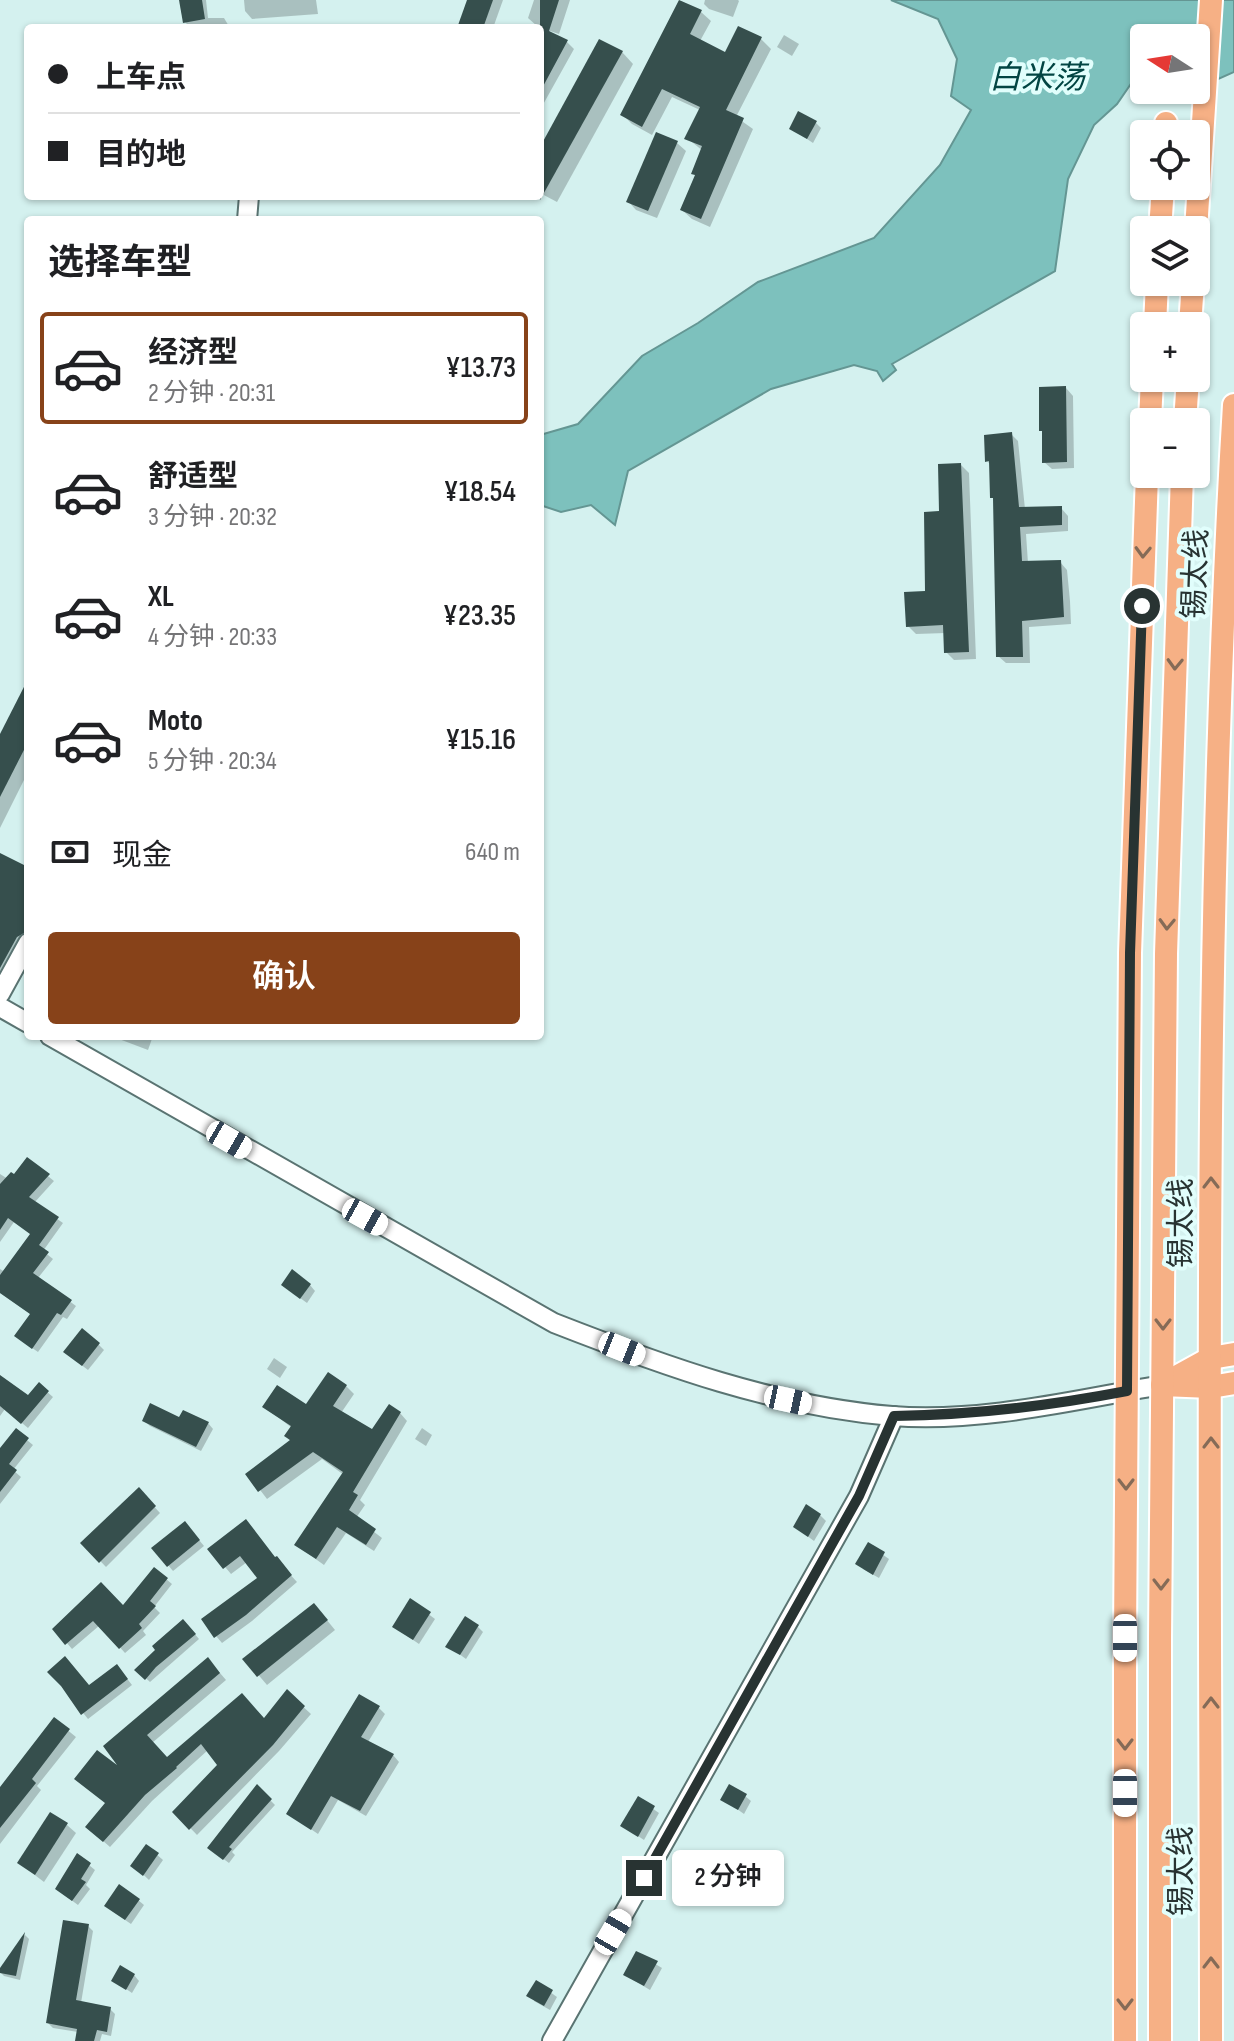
<!DOCTYPE html>
<html lang="zh">
<head>
<meta charset="utf-8">
<style>
	body { margin:0; font-family:"Sofia Sans Condensed","Noto Sans SC",sans-serif; background:#f2f2f2; color:#202124; height:100vh; display:flex; flex-direction:column; font-size:30px; white-space:nowrap }
	* { box-sizing:border-box; margin:0 }
	p { font-size:26px; color:#757577 }
	.icon { flex:none; width:44px; height:44px; fill:none; stroke:currentColor; stroke-width:2; stroke-linecap:round; stroke-linejoin:round }
	.map { position:relative; flex:1; overflow:hidden }
	.sheet { position:absolute; left:24px; top:216px; width:520px; height:824px; display:flex; flex-direction:column; background:#fff; border-radius:8px; box-shadow:0 2px 6px #0004 }
	.sheet>* { flex:none }
	.banner { position:absolute; left:24px; top:24px; width:520px; height:176px; border-radius:8px; box-shadow:0 2px 6px #0004; display:grid; align-content:center; height:176px; padding:0 24px; background:#fff }
	.needle { width:52px; rotate:282deg }
	.fabs { position:absolute; left:1130px; top:24px; display:grid; gap:16px }
	.fabs a { display:grid; place-items:center; width:80px; height:80px; border-radius:8px; background:#fff; box-shadow:0 2px 6px #0004; font-size:40px }
	.end { position:absolute; width:36px; height:36px; margin:-18px; border:10px solid #283332; background:#fff; box-shadow:0 0 0 4px #fff }
	.from { border-radius:50% }
	.bubble { position:absolute; height:56px; border-radius:8px; background:#fff; box-shadow:0 2px 6px #0004; font-size:26px; font-weight:600; line-height:56px; text-align:center }
	.car { position:absolute; width:24px; height:48px; margin:-24px -12px; border-radius:10px; box-shadow:0 0 6px 2px #0007; background:linear-gradient(#fff 24%,#345 0 40%,#fff 0 76%,#345 0 86%,#fff 0) }
	.banner b { display:flex; align-items:center; gap:28px; height:76px; font-size:30px }
	.banner b+b { border-top:2px solid #e0e0e0 }
	.banner i { width:20px; height:20px; background:#202124 }
	ul { padding:0; list-style:none }
	li { display:flex; align-items:center; gap:24px; height:112px; margin:0 16px 12px; padding:0 8px; border:4px solid transparent; border-radius:8px }
	li div { flex:1 }
	li b { display:block; font-size:30px }
	li em { font-style:normal; font-weight:600 }
	li.on { border-color:#874219 }
	li>.icon { width:72px; height:72px; stroke-width:1.5 }
	h2 { padding:0 24px; font-size:36px; line-height:96px }
	.pay { display:flex; align-items:center; gap:20px; height:88px; padding:0 24px; font-size:30px }
	.pay p { margin-inline-start:auto }
	.cta { display:flex; gap:16px; margin-top:auto; padding:16px 24px }
	.cta a { flex:1; height:92px; border-radius:8px; background:#874219; color:#fff; font-size:32px; font-weight:600; line-height:92px; text-align:center }
	.map>svg:first-child { display:block }
	.water { fill:#7dc1bd; stroke:#649693; stroke-width:2 }
	.shadow { fill:#0003 }
	.building { fill:#364f4d }
	.lines { fill:none; stroke-linecap:round; stroke-linejoin:round }
	.minor-casing { stroke:#5a7472; stroke-width:22 }
	.major-casing { stroke:#fff; stroke-width:26 }
	.minor { stroke:#fff; stroke-width:18 }
	.major { stroke:#f6b085; stroke-width:22 }
	.oneway { stroke:#856b57 }
	.route { stroke:#283332; stroke-width:10 }
	.labels { text-anchor:middle; stroke-width:8; stroke-linejoin:round; paint-order:stroke }
	.street-label { font-size:30px; fill:#283332; stroke:#e1fefc }
	.water-label { font-size:32px; font-style:italic; fill:#024543; stroke:#e1fefc }
</style>
</head>
<body>
<div class="map">
<svg width="1234" height="2041" viewBox="0 0 1234 2041">
	<rect width="100%" height="100%" fill="#d4f1ef"/>
	<path class="water" d="M891,0H1234V72L1196,89V38H1144V84L1137,75L1117,104L1094,125L1068,179L1055,271L892,364L896,370L883,381L877,371L854,365L771,389L628,471L615,525L591,505L561,512L540,505V435L578,424L642,356L698,323L758,282L874,238L940,165L971,110L951,96L957,59L938,19Z"/>
	<g class="shadow">
		<path d="M181,0H206L208,18H224L230,28H210V24L190,27L185,22Z"/>
		<path d="M244,0H316L318,14L252,19L245,11Z"/>
		<path d="M469,0H503L493,28H459Z"/>
		<path d="M534,0H570L559,34L550,31L549,33L567,42L574,49L540,110V37L544,29L537,26L528,18Z"/>
		<path d="M705,0H738L739,1L733,17L709,9L704,4Z"/>
		<path d="M681,1L701,12L711,21L700,41L726,55L739,28L761,39L771,49L736,117L753,129L710,227L692,219L682,210L697,177L703,151L687,138L700,110L672,97L652,135L632,124L622,114Z"/>
		<path d="M784,35L799,44L792,56L777,47Z"/>
		<path d="M622,52L633,64L557,202L540,193V151Z"/>
		<path d="M816,123L821,128L813,143L792,129Z"/>
		<path d="M677,143L686,151L657,218L636,210L628,201Z"/>
		<path d="M1066,388L1073,396L1074,468L1052,469L1044,462V433L1041,430Z"/>
		<path d="M1011,434L1018,441L1025,509L1061,508L1068,516V531L1026,534L1028,563L1060,562L1067,570L1070,601L1071,624L1029,627L1030,663H1006L998,656L995,500L992,497L991,465L987,461Z"/>
		<path d="M961,465L969,473L976,659L954,660L946,652V633L916,634L908,626L927,593Z"/>
		<path d="M28,684V772L0,828V738Z"/>
		<path d="M0,855L28,870V948L11,979L0,973Z"/>
		<path d="M111,1036H153L148,1050Z"/>
		<path d="M28,1160L54,1181L34,1203L63,1223L43,1251L53,1259L38,1278L76,1306L67,1319L63,1317L38,1352L22,1341L32,1315L0,1293V1269L5,1272L32,1235L14,1222L0,1242V1174L8,1179L14,1177Z"/>
		<path d="M310,1285L315,1291L307,1303L289,1290Z"/>
		<path d="M98,1344L104,1350L88,1370L71,1357Z"/>
		<path d="M274,1358L287,1367L280,1378L267,1369Z"/>
		<path d="M0,1378L29,1397L39,1385L53,1397L28,1428L5,1409L0,1416Z"/>
		<path d="M346,1386L354,1394L341,1413L373,1432L400,1413L407,1421L360,1500L365,1505L356,1518L382,1538L374,1551L346,1533L324,1565L296,1545L344,1475L322,1459L267,1499L248,1474L291,1442L286,1436L292,1428L265,1407H306Z"/>
		<path d="M144,1421L208,1423L213,1429L201,1451L150,1426Z"/>
		<path d="M422,1428L432,1435L426,1446L415,1439Z"/>
		<path d="M16,1431L33,1445L13,1470L21,1477L0,1504V1451Z"/>
		<path d="M139,1490L160,1513L106,1567L83,1543Z"/>
		<path d="M820,1515L826,1521L814,1541L795,1527Z"/>
		<path d="M190,1529L204,1546L173,1571L168,1565Z"/>
		<path d="M869,1545L889,1559L879,1578L863,1569Z"/>
		<path d="M210,1549L276,1559L297,1582L252,1621L222,1643L216,1636L260,1578L247,1562L231,1574Z"/>
		<path d="M166,1579L172,1584L154,1607L160,1613L143,1631L146,1635L125,1653L100,1625L72,1649L55,1629L123,1608Z"/>
		<path d="M411,1601L435,1619L419,1644L394,1627Z"/>
		<path d="M322,1614L335,1630L267,1685L245,1659Z"/>
		<path d="M188,1626L199,1639L150,1682L137,1670Z"/>
		<path d="M478,1627L483,1632L466,1659L448,1646Z"/>
		<path d="M214,1666L226,1680L152,1743L167,1760L241,1696L264,1720L287,1692L311,1714L279,1751L197,1835L175,1812L219,1766L208,1750L152,1801L110,1847L94,1833L123,1772L106,1746Z"/>
		<path d="M50,1672L90,1687L122,1672L132,1685L88,1719Z"/>
		<path d="M378,1707L385,1714L368,1742L393,1755L399,1762L366,1816L338,1800L318,1834L289,1814Z"/>
		<path d="M55,1720L76,1737L37,1786L41,1790L0,1844V1790Z"/>
		<path d="M257,1787L275,1805L232,1852L235,1855L229,1863L214,1852Z"/>
		<path d="M745,1796L751,1801L744,1814L723,1799Z"/>
		<path d="M639,1799L659,1813L644,1840L623,1826Z"/>
		<path d="M67,1825L76,1833L44,1882L19,1863Z"/>
		<path d="M147,1846L163,1860L149,1880L133,1865Z"/>
		<path d="M78,1856L95,1870L86,1885L90,1889L78,1905L63,1894Z"/>
		<path d="M138,1900L144,1905L131,1924L112,1911Z"/>
		<path d="M88,1926L93,1931L81,2003L110,2009L115,2014L111,2036L102,2034L100,2041H77L78,2032L53,2028L48,2023Z"/>
		<path d="M25,1935L29,1939L20,1980L4,1976L0,1972Z"/>
		<path d="M637,1953L662,1968L650,1990L625,1975Z"/>
		<path d="M134,1975L139,1981L132,1993L113,1980Z"/>
		<path d="M536,1982L557,1997L550,2010L534,2001Z"/>
	</g>
	<g class="building">
		<path d="M179,0H202L205,19L183,23Z"/>
		<path d="M467,0H493L483,28H457Z"/>
		<path d="M540,0H559L549,31L568,40L540,92Z"/>
		<path d="M679,0L702,10L690,34L725,52L738,26L762,37L726,110L744,118L701,219L680,210L695,175L691,174L702,146L684,139L700,107L662,89L642,127L620,115Z"/>
		<path d="M599,39L623,51L540,200V147Z"/>
		<path d="M798,111L817,121L807,139L789,129Z"/>
		<path d="M656,132L678,141L648,211L626,202Z"/>
		<path d="M1066,386L1067,462L1042,463V431H1039V387Z"/>
		<path d="M1012,432L1019,507L1062,506V525L1020,527L1022,561L1061,560L1064,617L1022,621L1023,657H996L993,498H990L989,461L985,462L984,435Z"/>
		<path d="M961,463L969,652L944,653L943,625L906,627L904,592L925,591L924,512L939,511L938,464Z"/>
		<path d="M28,679V742L0,797V734Z"/>
		<path d="M0,853L28,867V931L17,937L0,968Z"/>
		<path d="M27,1157L50,1174L29,1197L59,1217L39,1245L49,1252L33,1273L72,1300L61,1315L57,1313L32,1349L14,1336L30,1314L0,1293V1275L30,1234L8,1218L0,1230V1184L11,1172L14,1174Z"/>
		<path d="M292,1269L311,1284L300,1299L281,1285Z"/>
		<path d="M82,1328L100,1343L82,1366L63,1352Z"/>
		<path d="M328,1372L347,1385L333,1406L372,1429L389,1404L401,1412L353,1492L358,1495L349,1510L376,1529L366,1545L337,1527L316,1559L294,1545L343,1472L313,1452L258,1492L245,1474L290,1440L284,1436L291,1426L262,1407L277,1385L306,1404Z"/>
		<path d="M0,1375L28,1395L39,1382L49,1391L21,1424L0,1406Z"/>
		<path d="M150,1403L179,1417L183,1410L209,1422L196,1447L142,1421Z"/>
		<path d="M16,1428L29,1438L9,1464L17,1470L0,1492V1448Z"/>
		<path d="M139,1487L156,1506L99,1563L80,1543Z"/>
		<path d="M806,1504L821,1514L808,1537L793,1527Z"/>
		<path d="M246,1519L275,1557L277,1556L292,1575L246,1615L214,1638L201,1619L257,1578L240,1556L223,1569L207,1549Z"/>
		<path d="M185,1521L200,1540L167,1567L151,1548Z"/>
		<path d="M868,1542L885,1552L873,1575L855,1564Z"/>
		<path d="M154,1567L168,1578L150,1601L156,1606L139,1624L142,1628L119,1649L93,1621L65,1645L52,1629L101,1582L123,1605Z"/>
		<path d="M410,1598L431,1612L413,1640L392,1627Z"/>
		<path d="M314,1603L328,1620L257,1677L242,1659Z"/>
		<path d="M465,1616L479,1625L460,1655L445,1647Z"/>
		<path d="M183,1619L196,1634L156,1667L145,1680L134,1670L155,1650L152,1646Z"/>
		<path d="M65,1656L89,1685L117,1664L128,1679L81,1715L61,1686L47,1672Z"/>
		<path d="M208,1657L220,1673L147,1735L167,1757L242,1693L264,1718L287,1689L305,1706L273,1745L189,1830L172,1812L217,1765L201,1744L176,1767L177,1768L145,1795L103,1842L85,1827L105,1803L74,1779L97,1750L117,1765L103,1746Z"/>
		<path d="M359,1694L380,1706L361,1737L394,1754L360,1811L331,1796L311,1830L286,1814Z"/>
		<path d="M54,1717L70,1729L32,1779L36,1783L0,1828V1787Z"/>
		<path d="M257,1784L272,1799L229,1847L232,1849L223,1860L207,1848Z"/>
		<path d="M729,1784L747,1794L738,1810L720,1800Z"/>
		<path d="M638,1796L655,1806L638,1837L620,1826Z"/>
		<path d="M50,1812L68,1823L35,1875L17,1863Z"/>
		<path d="M146,1844L159,1853L143,1876L130,1866Z"/>
		<path d="M77,1853L91,1863L81,1879L86,1882L72,1901L55,1889Z"/>
		<path d="M119,1884L140,1899L125,1920L104,1906Z"/>
		<path d="M63,1920L89,1924L76,2000L111,2007L107,2032L97,2030L94,2041H75L77,2029L46,2023Z"/>
		<path d="M25,1932L16,1976L0,1973V1968Z"/>
		<path d="M636,1951L658,1961L644,1986L623,1975Z"/>
		<path d="M120,1965L135,1974L126,1990L111,1981Z"/>
		<path d="M536,1980L553,1990L544,2006L526,1996Z"/>
	</g>
	<g class="lines">
		<defs>
			<g id="minor">
				<path d="M247,220L249,196"/>
				<path d="M0,994L28,943"/>
				<path d="M0,1007L28,1023"/>
				<path d="M50,1036L554,1323C664,1366 774,1406 892,1416C982,1423 1074,1400 1162,1385"/>
				<path d="M552,2041L859,1496L894,1416"/>
			</g>
			<g id="major">
				<path d="M1166,134V123"/>
				<path d="M1160,230L1163,186"/>
				<path d="M1196,230L1211,0"/>
				<path d="M1155,326L1157,282"/>
				<path d="M1190,326L1193,282"/>
				<path d="M1150,422L1152,378"/>
				<path d="M1185,422L1188,378"/>
				<path d="M1234,1354L1211,1358L1162,1385L1211,1387L1234,1383"/>
				<path d="M1125,2041V1638L1130,953L1147,474"/>
				<path d="M1160,2041V1638L1166,954L1182,474"/>
				<path d="M1211,2041C1211,1496 1201,949 1234,405"/>
			</g>
		</defs>
		<use href="#minor" class="minor-casing"/>
		<use href="#major" class="major-casing"/>
		<use href="#minor" class="minor"/>
		<use href="#major" class="major"/>
	</g>
	<defs><path id="oneway-chevron" d="M-2-3.5L2.5 0L-2 3.5" fill="none" stroke-width="1.6" stroke-linecap="round" stroke-linejoin="round" transform="scale(2)"/></defs>
	<g class="oneway">
		<use href="#oneway-chevron" transform="translate(1143 552) rotate(92)"/>
		<use href="#oneway-chevron" transform="translate(1175 664) rotate(92)"/>
		<use href="#oneway-chevron" transform="translate(1167 924) rotate(92)"/>
		<use href="#oneway-chevron" transform="translate(1211 1183) rotate(-90)"/>
		<use href="#oneway-chevron" transform="translate(1163 1324) rotate(90)"/>
		<use href="#oneway-chevron" transform="translate(1211 1443) rotate(-90)"/>
		<use href="#oneway-chevron" transform="translate(1126 1484) rotate(90)"/>
		<use href="#oneway-chevron" transform="translate(1161 1584) rotate(90)"/>
		<use href="#oneway-chevron" transform="translate(1211 1703) rotate(-90)"/>
		<use href="#oneway-chevron" transform="translate(1125 1744) rotate(90)"/>
		<use href="#oneway-chevron" transform="translate(1211 1963) rotate(-90)"/>
		<use href="#oneway-chevron" transform="translate(1125 2004) rotate(90)"/>
	</g>
	<g class="lines">
		<path class="route" d="M644,1878L859,1496L894,1416C973,1415 1049,1406 1127,1391L1130,953L1142,606"/>
	</g>
	<g class="labels">
		<g class="street-label">
			<text transform="translate(1195 574) rotate(-88)" y="10">锡太线</text>
			<text transform="translate(1181 1223) rotate(-90)" y="10">锡太线</text>
			<text transform="translate(1181 1871) rotate(-90)" y="10">锡太线</text>
		</g>
		<g class="water-label">
			<text x="1037" y="88">白米荡</text>
		</g>
	</g>
</svg>
<div class="fabs">
<a><svg class="needle" viewBox="-14 -14 28 28"><path d="M0-13l5 13h-10z" fill="#e53935"/><path d="M0 13l5-13h-10z" fill="#757577"/></svg></a>
<a><svg class="icon" aria-label="locate" viewBox="0 0 24 24"><circle cx="12" cy="12" r="6"/><path d="M12 2v4M12 18v4M2 12h4M18 12h4"/></svg></a>
<a><svg class="icon" aria-label="layers" viewBox="0 0 24 24"><path d="M12 4l9 5-9 5-9-5zM3 14l9 5 9-5"/></svg></a>
<a>+</a>
<a>−</a>
</div>
<i class="end from" style="left:1142px;top:606px"></i>
<i class="end" style="left:644px;top:1878px"></i>
<div class="bubble" style="left:672px;top:1850px;width:112px">2 分钟</div>
<i class="car" style="left:229px;top:1140px;rotate:120deg"></i>
<i class="car" style="left:365px;top:1217px;rotate:119deg"></i>
<i class="car" style="left:622px;top:1349px;rotate:112deg"></i>
<i class="car" style="left:788px;top:1400px;rotate:102deg"></i>
<i class="car" style="left:1125px;top:1638px;rotate:180deg"></i>
<i class="car" style="left:1125px;top:1793px;rotate:180deg"></i>
<i class="car" style="left:613px;top:1932px;rotate:30deg"></i>
<div class="banner">
<b><i class="from"></i>上车点</b>
<b><i></i>目的地</b>
</div>
<section class="sheet">
<h2>选择车型</h2>
<ul>
<li class="on"><svg class="icon" aria-label="car" viewBox="0 0 24 24"><path d="M5 17H2v-5l4-1 3-4h7l3 4 3 1v5h-3M9 17h6M6 11h13"/><circle cx="7" cy="17" r="2"/><circle cx="17" cy="17" r="2"/></svg><div><b>经济型</b><p>2 分钟 · 20:31</p></div><em>¥13.73</em></li>
<li><svg class="icon" aria-label="car" viewBox="0 0 24 24"><path d="M5 17H2v-5l4-1 3-4h7l3 4 3 1v5h-3M9 17h6M6 11h13"/><circle cx="7" cy="17" r="2"/><circle cx="17" cy="17" r="2"/></svg><div><b>舒适型</b><p>3 分钟 · 20:32</p></div><em>¥18.54</em></li>
<li><svg class="icon" aria-label="car" viewBox="0 0 24 24"><path d="M5 17H2v-5l4-1 3-4h7l3 4 3 1v5h-3M9 17h6M6 11h13"/><circle cx="7" cy="17" r="2"/><circle cx="17" cy="17" r="2"/></svg><div><b>XL</b><p>4 分钟 · 20:33</p></div><em>¥23.35</em></li>
<li><svg class="icon" aria-label="car" viewBox="0 0 24 24"><path d="M5 17H2v-5l4-1 3-4h7l3 4 3 1v5h-3M9 17h6M6 11h13"/><circle cx="7" cy="17" r="2"/><circle cx="17" cy="17" r="2"/></svg><div><b>Moto</b><p>5 分钟 · 20:34</p></div><em>¥15.16</em></li>
</ul>
<div class="pay"><svg class="icon" aria-label="cash" viewBox="0 0 24 24"><path d="M3 7h18v10H3z"/><circle cx="12" cy="12" r="2"/></svg>现金<p>640 m</p></div>
<div class="cta"><a>确认</a></div>
</section>
</div>
</body>
</html>
